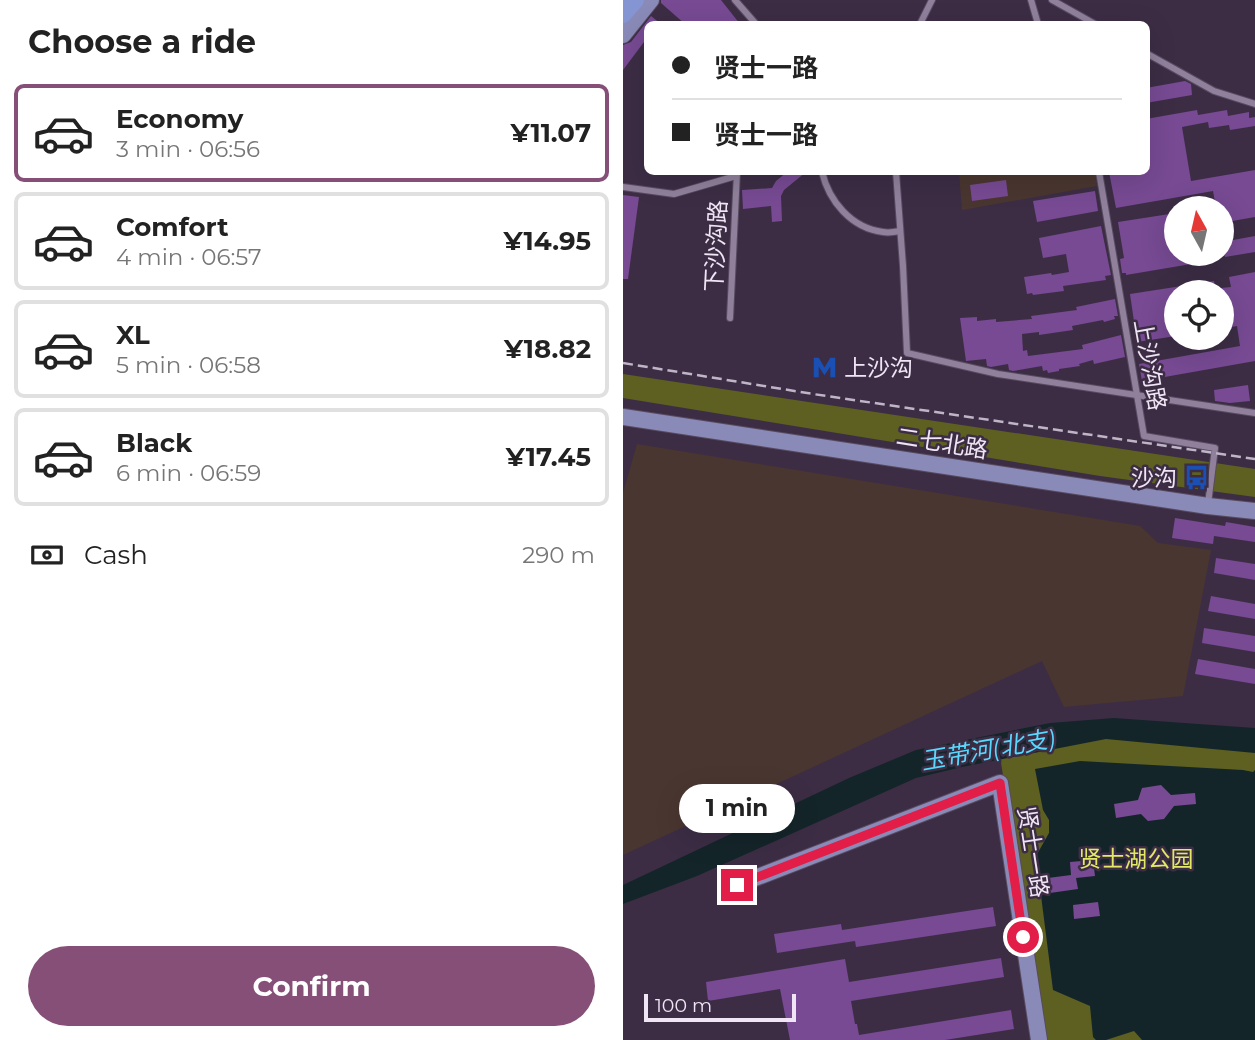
<!DOCTYPE html>
<html lang="en">
<head>
<meta charset="utf-8">
<style>
	body { margin:0; font-family:Montserrat,"Noto Sans SC",sans-serif; background:#f6f6f6; color:#222; height:100vh; display:flex; flex-direction:column; font-size:26px; white-space:nowrap }
	* { box-sizing:border-box; margin:0 }
	p { font-size:23px; color:#767676 }
	.icon { flex:none; width:38px; height:38px; fill:none; stroke:currentColor; stroke-width:2; stroke-linecap:round; stroke-linejoin:round }
	.map { position:relative; flex:1; overflow:hidden }
	.details { display:flex; flex-direction:column; background:#fff; width:623px }
	.details>* { flex:none }
	.guide { position:absolute; left:21px; top:21px; width:506px; height:154px; border-radius:10px; box-shadow:0 7px 28px #0002; display:grid; align-content:center; height:154px; padding:0 28px; background:#fff }
	.needle { width:46px; rotate:352deg }
	.buttons { position:absolute; left:541px; top:196px; display:grid; gap:14px }
	.buttons a { display:grid; place-items:center; width:70px; height:70px; border-radius:50%; background:#fff; box-shadow:0 7px 28px #0002; font-size:35px }
	.scale { position:absolute; left:21px; bottom:18px; width:152px; box-sizing:border-box; padding-left:7px; border:4px solid #efe5f5; border-top:0; font-size:19px; line-height:24px; white-space:nowrap; color:#efe5f5; -webkit-text-stroke:5px #3c2d45; paint-order:stroke }
	.end { position:absolute; width:32px; height:32px; margin:-16px; border:9px solid #e11d48; background:#fff; box-shadow:0 0 0 4px #fff }
	.from { border-radius:50% }
	.bubble { position:absolute; height:49px; border-radius:24px; background:#fff; box-shadow:0 7px 28px #0002; font-size:23px; font-weight:700; line-height:49px; text-align:center }
	.guide b { display:flex; align-items:center; gap:24px; height:66px; font-size:26px }
	.guide b+b { border-top:2px solid #e0e0e0 }
	.guide i { width:18px; height:18px; background:#222 }
	ul { padding:0; list-style:none }
	li { display:flex; align-items:center; gap:21px; height:98px; margin:0 14px 10px; padding:0 14px; border:4px solid #e0e0e0; border-radius:10px }
	li div { flex:1 }
	li b { display:block; font-size:26px }
	li em { font-style:normal; font-weight:700 }
	li.current { border-color:#854f77 }
	li>.icon { width:63px; height:63px; stroke-width:1.5 }
	h2 { padding:0 28px; font-size:32px; line-height:84px }
	.pay { display:flex; align-items:center; gap:18px; height:77px; padding:0 28px; font-size:26px }
	.pay p { margin-inline-start:auto }
	.action { display:flex; gap:14px; margin-top:auto; padding:14px 28px }
	.action a { flex:1; height:80px; border-radius:42px; background:#854f77; color:#fff; font-size:28px; font-weight:700; line-height:80px; text-align:center }
	main { display:flex; flex:1; min-height:0 }
	.map>svg:first-child { display:block }
	.industrial { fill:#4a3630 }
	.green { fill:#5d6021 }
	.water { fill:#14252a }
	.building { fill:#774a93 }
	.lines { fill:none; stroke-linecap:round; stroke-linejoin:round }
	.lane-casing { stroke:#584b60; stroke-width:8 }
	.secondary-casing { stroke:#584b60; stroke-width:18 }
	.primary-casing { stroke:#584b60; stroke-width:19 }
	.lane { stroke:#90809c; stroke-width:6 }
	.secondary { stroke:#8a8ab8; stroke-width:16 }
	.primary { stroke:#8595d3; stroke-width:18 }
	.rail { stroke:#c0b5c7; stroke-width:2.5; stroke-dasharray:10 5; stroke-linecap:butt }
	.route { stroke:#e11d48; stroke-width:9 }
	.labels { text-anchor:middle; stroke-width:5; stroke-linejoin:round; paint-order:stroke }
	.street-label { font-size:23px; fill:#efe5f5; stroke:#3c2d45 }
	.poi-label { font-size:23px; fill:#efe5f5; stroke:#3c2d45; text-anchor:start }
	.park-label { font-size:23px; fill:#e1e967; stroke:#3c2d45 }
	.water-label { font-size:24px; font-style:italic; fill:#58d8fc; stroke:#3c2d45 }
</style>
</head>
<body>
<main>
<section class="details">
<h2>Choose a ride</h2>
<ul>
<li class="current"><svg class="icon" aria-label="car" viewBox="0 0 24 24"><path d="M5 17H2v-5l4-1 3-4h7l3 4 3 1v5h-3M9 17h6M6 11h13"/><circle cx="7" cy="17" r="2"/><circle cx="17" cy="17" r="2"/></svg><div><b>Economy</b><p>3 min · 06:56</p></div><em>¥11.07</em></li>
<li><svg class="icon" aria-label="car" viewBox="0 0 24 24"><path d="M5 17H2v-5l4-1 3-4h7l3 4 3 1v5h-3M9 17h6M6 11h13"/><circle cx="7" cy="17" r="2"/><circle cx="17" cy="17" r="2"/></svg><div><b>Comfort</b><p>4 min · 06:57</p></div><em>¥14.95</em></li>
<li><svg class="icon" aria-label="car" viewBox="0 0 24 24"><path d="M5 17H2v-5l4-1 3-4h7l3 4 3 1v5h-3M9 17h6M6 11h13"/><circle cx="7" cy="17" r="2"/><circle cx="17" cy="17" r="2"/></svg><div><b>XL</b><p>5 min · 06:58</p></div><em>¥18.82</em></li>
<li><svg class="icon" aria-label="car" viewBox="0 0 24 24"><path d="M5 17H2v-5l4-1 3-4h7l3 4 3 1v5h-3M9 17h6M6 11h13"/><circle cx="7" cy="17" r="2"/><circle cx="17" cy="17" r="2"/></svg><div><b>Black</b><p>6 min · 06:59</p></div><em>¥17.45</em></li>
</ul>
<div class="pay"><svg class="icon" aria-label="cash" viewBox="0 0 24 24"><path d="M3 7h18v10H3z"/><circle cx="12" cy="12" r="2"/></svg>Cash<p>290 m</p></div>
<div class="action"><a>Confirm</a></div>
</section>
<div class="map">
<svg width="632" height="1040" viewBox="0 0 632 1040">
	<rect width="100%" height="100%" fill="#3c2d45"/>
	<g class="industrial">
		<path d="M336,172H472L474,186L339,210Z"/>
		<path d="M14,444L517,526L535,543L588,550L560,696L441,707L419,661L0,855V493Z"/>
	</g>
	<g class="green">
		<path d="M0,374L632,469V497L477,476L0,398Z"/>
		<path d="M483,737L632,748V1040H421L377,756Z"/>
	</g>
	<g class="water">
		<path d="M491,718L632,728V753L483,739L339,767L293,778L74,876L0,904V885L226,778L293,750L427,723Z"/>
		<path d="M457,761L620,770L630,772L632,770V1040H519L511,1031L483,1040H473L470,1037L467,1006L430,990L413,856L426,833V820L420,810L412,769Z"/>
	</g>
	<g class="building">
		<path d="M38,0H98L117,24H62L38,3Z"/>
		<path d="M28,16L38,24H24V38L0,70V45L8,42Z"/>
		<path d="M562,81L568,84L569,95L523,103V88Z"/>
		<path d="M574,110L575,115L604,110L605,116L626,112V118L632,117V126L607,130L606,125L586,128L585,122L559,127L568,181L632,170V217L598,223V208H593L590,191L493,208L486,172H523V119Z"/>
		<path d="M164,172H183L161,190L158,196L159,221L149,222L148,206L120,209L119,190L149,188L153,181Z"/>
		<path d="M383,180L385,196L349,201L347,185Z"/>
		<path d="M472,191L475,211L414,222L410,201Z"/>
		<path d="M0,195L16,197L5,279H0Z"/>
		<path d="M553,213V254H584L586,261L503,275V273H499L497,259L501,258L495,222Z"/>
		<path d="M478,226L488,275L482,276L483,280L440,286L441,291L410,295L409,293L404,294L401,277L428,273L429,275L446,272L443,254L420,258L416,238Z"/>
		<path d="M632,236V252L602,257L599,242Z"/>
		<path d="M632,272V361L519,381L516,364L617,346L614,326L598,329V288L608,287L606,277Z"/>
		<path d="M591,281L593,292H553V336L514,342L507,294Z"/>
		<path d="M492,299L495,316H491L492,319L481,322L480,320L449,326L450,330L416,335V332L399,334L400,351L404,350L405,356L460,349L459,345L498,335L502,357L471,364L470,360L456,364L457,366L436,369V371L425,373L424,370L420,371L419,366L390,371L386,370L385,364L368,367L364,366L363,359L343,361L337,318L354,317V321L373,319V322L409,319L408,316L454,310L453,307Z"/>
		<path d="M625,385L627,401L607,403L592,401L591,390Z"/>
		<path d="M552,518L602,526L603,522L632,527V542L591,536L590,544L549,538Z"/>
		<path d="M593,558L632,564V580L591,573Z"/>
		<path d="M588,596L632,604V619L585,611Z"/>
		<path d="M581,628L632,636V652L579,643Z"/>
		<path d="M575,659L632,669V684L572,674Z"/>
		<path d="M538,785L548,795L572,793L573,804L551,806L541,819L525,821L518,814L493,818L491,804L515,800L519,788Z"/>
		<path d="M470,860L472,876L453,878L455,889L427,893L425,878L448,875L447,862Z"/>
		<path d="M475,902L477,916L451,919L450,905Z"/>
		<path d="M370,907L373,926L233,947L232,941L154,953L151,934L218,924L219,930Z"/>
		<path d="M378,958L381,977L228,1001L232,1024H234L236,1035L388,1010L391,1029L322,1040H167L157,989L85,1001L83,982L222,959L226,982Z"/>
	</g>
	<g class="lines">
		<defs>
			<g id="lane">
				<path d="M112,0L133,24"/>
				<path d="M408,0L415,24"/>
				<path d="M429,0L472,24"/>
				<path d="M297,24L309,0"/>
				<path d="M523,53L591,91L632,104"/>
				<path d="M199,172C206,201 228,228 260,232C265,233 272,232 277,231"/>
				<path d="M273,172L280,266L284,353L375,374L632,413"/>
				<path d="M476,172L521,436L592,448L585,504"/>
				<path d="M0,187L51,194L113,176"/>
				<path d="M107,318L114,172"/>
			</g>
			<g id="secondary">
				<path d="M0,35L28,0"/>
				<path d="M0,417L585,506L632,511"/>
				<path d="M114,885L377,783L416,1040"/>
			</g>
			<path id="primary" d="M0,14L12,0"/>
		</defs>
		<use href="#lane" class="lane-casing"/>
		<use href="#secondary" class="secondary-casing"/>
		<use href="#primary" class="primary-casing"/>
		<use href="#lane" class="lane"/>
		<use href="#secondary" class="secondary"/>
		<use href="#primary" class="primary"/>
		<path class="rail" d="M0,363L190,394L632,459"/>
	</g>
	<g class="lines">
		<path class="route" d="M114,885L377,783L400,937"/>
	</g>
	<defs>
		<symbol id="metro-bare" viewBox="-9 -9 18 18"><path d="M-5.5 5V-5H-3L0 0L3-5H5.5V5H3V-.5L0 4L-3-.5V5Z" fill="#1a4fb4" stroke="#3c2d45" stroke-width="2.5" paint-order="stroke"/></symbol>
		<symbol id="bus-bare" viewBox="-9 -9 18 18"><path d="M-5-6H5V4H4V6H2V4H-2V6H-4V4H-5ZM-3.5-4V0h7V-4ZM-3.5 1.2v1.5H-2V1.2ZM2 1.2v1.5H3.5V1.2Z" fill="#1a4fb4" stroke="#3c2d45" stroke-width="2.5" paint-order="stroke"/></symbol>
	</defs>
	<g fill-rule="evenodd">
		<use href="#metro-bare" x="184" y="350" width="35" height="35"/>
		<use href="#bus-bare" x="556" y="460" width="35" height="35"/>
	</g>
	<g class="labels">
		<g class="street-label">
			<text transform="translate(93 246) rotate(-87)" y="8">下沙沟路</text>
			<text transform="translate(527 365) rotate(80)" y="8">上沙沟路</text>
			<text transform="translate(319 443) rotate(9)" y="8">二七北路</text>
			<text transform="translate(410 852) rotate(81)" y="8">贤士一路</text>
		</g>
		<g class="poi-label">
			<text x="221" y="376">上沙沟</text>
			<text x="554" y="486" text-anchor="end">沙沟</text>
		</g>
		<g class="park-label">
			<text x="513" y="867">贤士湖公园</text>
		</g>
		<g class="water-label">
			<text transform="translate(365 750) rotate(-10)" y="8">玉带河(北支)</text>
		</g>
	</g>
</svg>
<div class="buttons">
<a><svg class="needle" viewBox="-14 -14 28 28"><path d="M0-13l5 13h-10z" fill="#e53935"/><path d="M0 13l5-13h-10z" fill="#767676"/></svg></a>
<a><svg class="icon" aria-label="locate" viewBox="0 0 24 24"><circle cx="12" cy="12" r="6"/><path d="M12 2v4M12 18v4M2 12h4M18 12h4"/></svg></a>
</div>
<div class="scale">100 m</div>
<i class="end from" style="left:400px;top:937px"></i>
<i class="end" style="left:114px;top:885px"></i>
<div class="bubble" style="left:56px;top:784px;width:116px">1 min</div>
<div class="guide">
<b><i class="from"></i>贤士一路</b>
<b><i></i>贤士一路</b>
</div>
</div>
</main>
</body>
</html>
